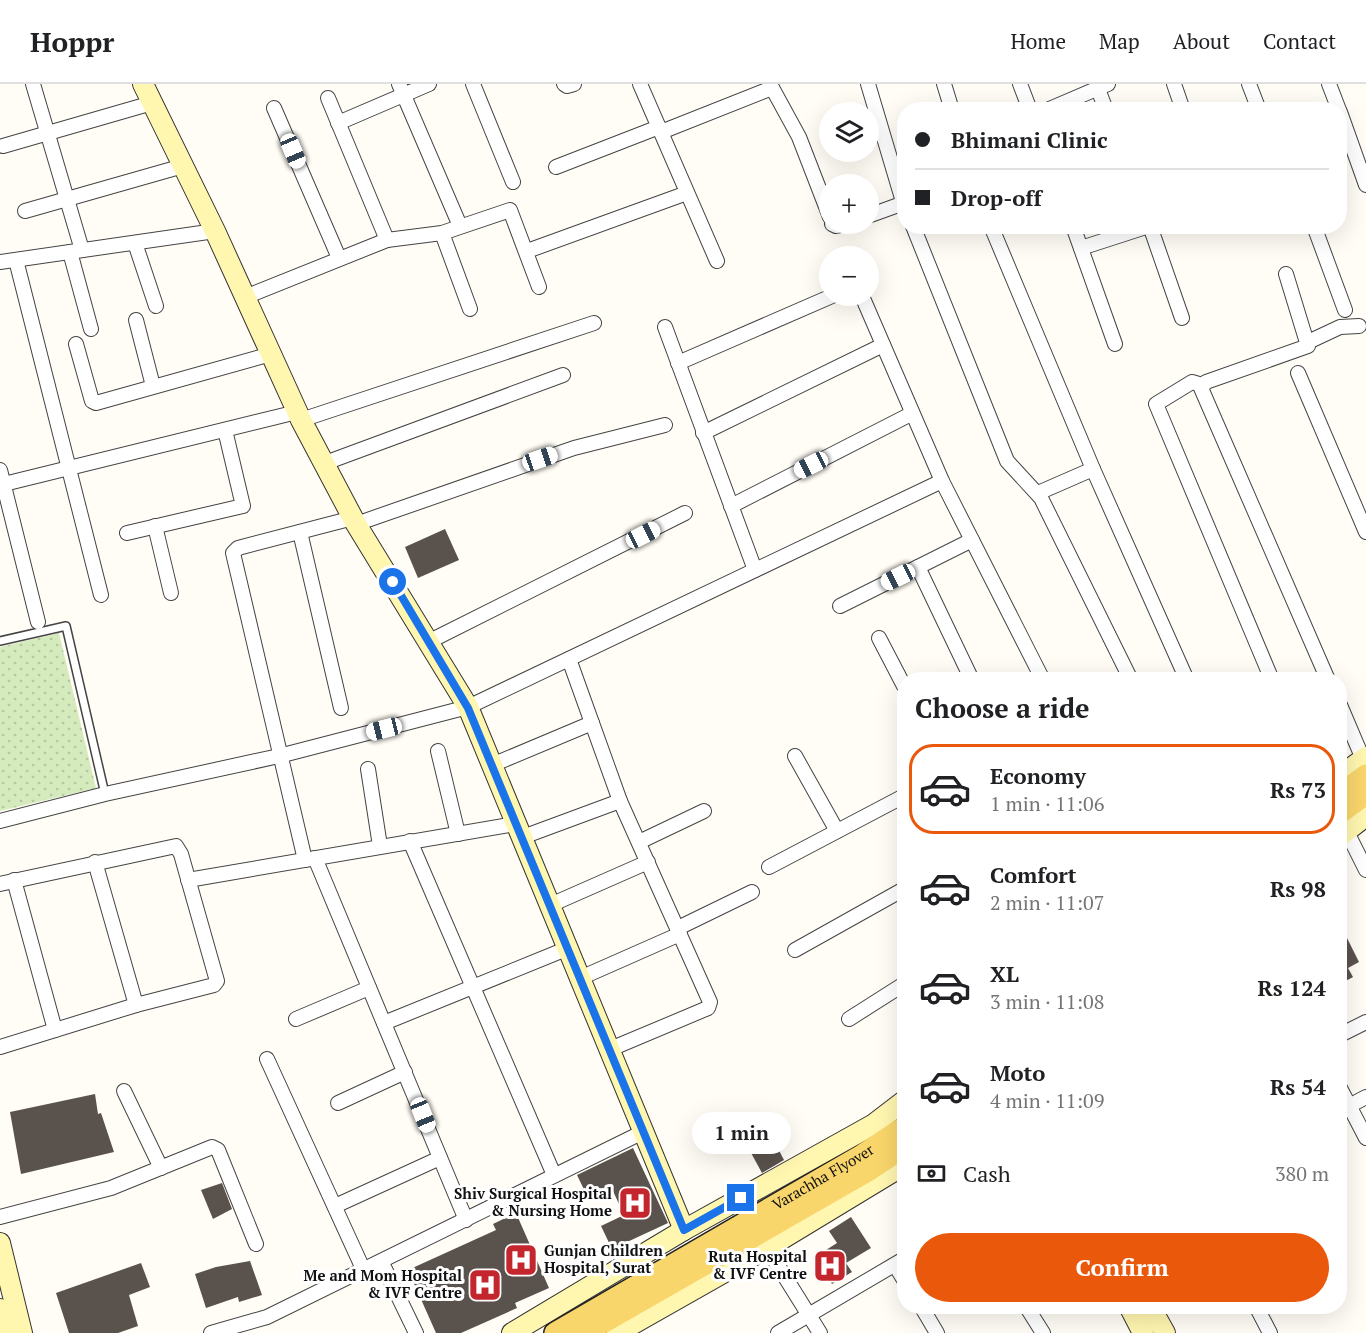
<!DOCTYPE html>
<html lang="en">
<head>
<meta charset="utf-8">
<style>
	body { margin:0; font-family:"PT Serif",serif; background:#f2f2f2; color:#202124; height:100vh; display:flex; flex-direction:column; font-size:22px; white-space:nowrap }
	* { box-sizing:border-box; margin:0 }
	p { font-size:20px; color:#757577 }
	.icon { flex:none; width:33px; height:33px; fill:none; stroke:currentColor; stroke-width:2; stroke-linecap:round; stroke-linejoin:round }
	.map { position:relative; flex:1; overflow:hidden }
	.drawer { position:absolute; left:897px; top:588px; width:450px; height:642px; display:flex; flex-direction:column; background:#fff; border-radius:24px; box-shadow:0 6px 24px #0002 }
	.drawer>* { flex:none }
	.banner { position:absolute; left:897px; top:18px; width:450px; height:132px; border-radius:24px; box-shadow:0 6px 24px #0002; display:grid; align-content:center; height:132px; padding:0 18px; background:#fff }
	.controls { position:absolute; left:819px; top:18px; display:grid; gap:12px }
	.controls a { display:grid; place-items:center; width:60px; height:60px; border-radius:50%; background:#fff; box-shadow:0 6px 24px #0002; font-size:30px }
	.end { position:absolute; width:27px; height:27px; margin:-14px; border:8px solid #1a73e8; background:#fff; box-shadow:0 0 0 3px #fff }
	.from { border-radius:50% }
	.bubble { position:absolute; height:42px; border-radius:21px; background:#fff; box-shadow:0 6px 24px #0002; font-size:20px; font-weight:600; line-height:42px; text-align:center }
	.car { position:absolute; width:18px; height:36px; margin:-18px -9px; border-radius:8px; box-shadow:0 0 4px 2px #0007; background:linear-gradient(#fff 24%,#345 0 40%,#fff 0 76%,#345 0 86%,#fff 0) }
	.banner b { display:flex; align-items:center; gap:21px; height:57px; font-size:22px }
	.banner b+b { border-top:2px solid #e0e0e0 }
	.banner i { width:15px; height:15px; background:#202124 }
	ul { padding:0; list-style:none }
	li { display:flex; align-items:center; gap:18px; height:90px; margin:0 12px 9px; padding:0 6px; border:3px solid transparent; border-radius:24px }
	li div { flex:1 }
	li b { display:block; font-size:22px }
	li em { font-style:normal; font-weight:600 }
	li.selected { border-color:#ea580c }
	li>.icon { width:54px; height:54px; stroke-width:1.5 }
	h2 { padding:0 18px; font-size:27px; line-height:72px }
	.pay { display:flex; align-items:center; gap:15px; height:66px; padding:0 18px; font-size:22px }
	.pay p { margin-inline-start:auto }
	.primary-button { display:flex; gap:12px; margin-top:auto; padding:12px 18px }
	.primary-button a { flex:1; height:69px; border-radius:36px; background:#ea580c; color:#fff; font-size:24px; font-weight:600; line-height:69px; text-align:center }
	header { display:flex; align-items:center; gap:36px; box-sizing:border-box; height:84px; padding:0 30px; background:#fff; border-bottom:2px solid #e0e0e0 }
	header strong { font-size:28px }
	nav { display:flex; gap:33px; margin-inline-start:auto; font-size:21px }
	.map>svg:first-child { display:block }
	.park { fill:url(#park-dots) }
	.building { fill:#5a524d }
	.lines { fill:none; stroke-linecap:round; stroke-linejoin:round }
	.lane-casing { stroke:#444; stroke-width:10 }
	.street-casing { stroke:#444; stroke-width:16 }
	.secondary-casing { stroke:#333; stroke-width:22 }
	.primary-casing { stroke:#222; stroke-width:24 }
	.lane { stroke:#fff; stroke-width:7 }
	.street { stroke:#fff; stroke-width:14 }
	.secondary { stroke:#fff6b0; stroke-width:20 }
	.primary { stroke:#f9d66b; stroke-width:21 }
	.route { stroke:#1a73e8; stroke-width:8 }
	.labels { text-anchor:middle; stroke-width:6; stroke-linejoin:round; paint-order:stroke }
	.street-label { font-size:15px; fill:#111; stroke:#fff }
	.poi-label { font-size:15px; font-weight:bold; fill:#111; stroke:#fff; text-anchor:end }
</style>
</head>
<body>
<header>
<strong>Hoppr</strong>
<nav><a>Home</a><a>Map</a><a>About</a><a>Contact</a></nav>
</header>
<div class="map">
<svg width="1366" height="1249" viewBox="0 0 1366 1249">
	<defs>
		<pattern id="park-dots" width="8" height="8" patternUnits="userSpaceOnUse" patternTransform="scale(1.5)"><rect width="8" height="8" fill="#d5ebbd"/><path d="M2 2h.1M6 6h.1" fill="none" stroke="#b6c8a1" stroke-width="1.8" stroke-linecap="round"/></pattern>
	</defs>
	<rect width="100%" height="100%" fill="#fffdf5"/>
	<path class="park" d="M59,549L96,704L0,727V563Z"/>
	<g class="building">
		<path d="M445,445L459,476L418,494L405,463Z"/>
		<path d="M1340,840L1359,878L1348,884L1353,893L1340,900Z"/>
		<path d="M95,1010L98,1030L101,1029L114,1068L21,1090L10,1028Z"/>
		<path d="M773,1055L784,1076L762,1089L750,1067Z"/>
		<path d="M633,1064L668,1139L612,1165L601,1142L624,1131L613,1107L590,1118L577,1091Z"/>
		<path d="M222,1099L232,1125L213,1135L201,1106Z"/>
		<path d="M516,1129L549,1204L515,1219L517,1224L461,1249H436L408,1186L496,1146L493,1140Z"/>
		<path d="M851,1133L871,1164L846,1179L852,1188L832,1200L815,1173L837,1159L829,1147Z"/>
		<path d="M250,1177L262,1211L239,1218L238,1213L206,1224L195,1190L216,1183Z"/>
		<path d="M141,1179L150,1203L129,1211L138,1242L118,1249H69L56,1209Z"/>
	</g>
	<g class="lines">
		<defs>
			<path id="lane" d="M0,557L66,542L105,710"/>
			<g id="street">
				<path d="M33,0L82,166"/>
				<path d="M399,0L460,142"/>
				<path d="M473,0L513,98"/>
				<path d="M564,0L567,2L574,0"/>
				<path d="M640,0L717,177"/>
				<path d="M770,0L799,53L830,133"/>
				<path d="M868,0L904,121"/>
				<path d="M944,0L952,26"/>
				<path d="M1020,0L1030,26"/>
				<path d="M1174,0L1183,26"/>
				<path d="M1249,0L1259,26"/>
				<path d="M1329,0L1339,26"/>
				<path d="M1098,5L1106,26"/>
				<path d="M328,14L387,156"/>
				<path d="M274,24L339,174"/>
				<path d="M1047,26L1108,0"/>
				<path d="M1340,28L1366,101"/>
				<path d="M338,39L429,0"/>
				<path d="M661,48L772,4"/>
				<path d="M3,62L152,19"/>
				<path d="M556,83L659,43"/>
				<path d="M25,127L183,82"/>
				<path d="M868,132L904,119"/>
				<path d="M832,140L836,142L847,140"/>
				<path d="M913,142L1007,377L1041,414L1131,596"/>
				<path d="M991,142L1093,385L1187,596"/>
				<path d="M1073,142L1115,260"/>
				<path d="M1150,142L1182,234"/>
				<path d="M1314,142L1345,226"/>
				<path d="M442,149L470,225"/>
				<path d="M135,159L156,222"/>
				<path d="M1081,164L1149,142"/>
				<path d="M527,167L687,109"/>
				<path d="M70,168L91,245"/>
				<path d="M16,176L101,511"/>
				<path d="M0,178L215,147"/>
				<path d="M1286,190L1308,262L1206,298L1201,304L1328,596"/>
				<path d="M862,212L942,397L1043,596"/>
				<path d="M245,213L387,156L442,149L510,126L539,203"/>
				<path d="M136,236L153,302"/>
				<path d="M665,243L755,486"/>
				<path d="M1308,258L1340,243L1359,242"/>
				<path d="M76,260L92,317L96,319L271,270"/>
				<path d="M678,279L832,212"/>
				<path d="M1298,289L1366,448"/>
				<path d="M1202,301L1192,298L1156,320L1272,596"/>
				<path d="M301,336L594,239"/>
				<path d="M703,349L883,261"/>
				<path d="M325,379L563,291"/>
				<path d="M0,386L38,538"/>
				<path d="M4,400L297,328"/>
				<path d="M1038,409L1093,385"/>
				<path d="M731,422L911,330"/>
				<path d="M356,440L574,364L665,341"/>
				<path d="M155,442L171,509"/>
				<path d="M300,448L341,624"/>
				<path d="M127,449L243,422L225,346"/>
				<path d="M918,483L972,596"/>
				<path d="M840,522L972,456"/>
				<path d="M879,554L904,602"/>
				<path d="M430,557L685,429"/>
				<path d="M569,575L620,717L710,918L708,924L608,966"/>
				<path d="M1340,621L1363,675"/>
				<path d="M438,667L458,750"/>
				<path d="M795,672L837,747"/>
				<path d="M492,681L592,639"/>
				<path d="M368,685L380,762"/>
				<path d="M0,737L105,710L279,672L468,623L942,397"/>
				<path d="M1343,740L1366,786"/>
				<path d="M520,754L620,717"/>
				<path d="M410,757L554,1091"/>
				<path d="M639,758L704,727"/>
				<path d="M315,774L466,1136"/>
				<path d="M305,776L233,469L238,464L353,434"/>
				<path d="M95,778L136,921"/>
				<path d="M769,783L904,712"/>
				<path d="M14,796L55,946"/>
				<path d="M188,796L515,740"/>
				<path d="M0,800L176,762L181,770L217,897L214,901L136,921L0,963"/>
				<path d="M548,822L648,778"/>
				<path d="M678,844L752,808"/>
				<path d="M795,866L904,805"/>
				<path d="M578,895L680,850"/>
				<path d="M296,935L369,904"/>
				<path d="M849,935L904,900"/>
				<path d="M384,939L566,865"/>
				<path d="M1340,951L1366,938"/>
				<path d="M267,975L364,1187"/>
				<path d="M1340,1004L1366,1054"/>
				<path d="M124,1007L161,1084"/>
				<path d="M338,1019L405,988"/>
				<path d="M1349,1022L1366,1013"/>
				<path d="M335,1122L440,1074"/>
				<path d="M0,1133L111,1104L212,1063L218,1066L256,1160"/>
				<path d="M767,1164L820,1249"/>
				<path d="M382,1179L416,1249"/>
				<path d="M895,1181L904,1196"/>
				<path d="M921,1222L937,1249"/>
				<path d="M1026,1222L1043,1249"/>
				<path d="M1256,1222L1270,1249"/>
				<path d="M211,1249L267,1233L641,1049"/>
				<path d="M778,1249L904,1175"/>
			</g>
			<g id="secondary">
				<path d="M143,0L215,147L301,336L356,440L468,623L684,1146"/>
				<path d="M1340,692L1366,673"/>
				<path d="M1340,752L1366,732"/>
				<path d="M0,1159L22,1249"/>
				<path d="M1129,1222L1143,1249"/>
				<path d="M1150,1222L1165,1249"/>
				<path d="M0,1225L6,1249"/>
				<path d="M512,1249L684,1146L874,1040L904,1017"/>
				<path d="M617,1249L767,1164L904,1081"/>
			</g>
			<g id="primary">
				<path d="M1340,710L1366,691"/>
				<path d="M1340,729L1366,710"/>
				<path id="s1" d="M555,1249L862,1071L904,1043"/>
				<path d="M585,1249L868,1087L904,1063"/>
			</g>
		</defs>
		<use href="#lane" class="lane-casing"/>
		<use href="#street" class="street-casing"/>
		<use href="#secondary" class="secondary-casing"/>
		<use href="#primary" class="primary-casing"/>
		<use href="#lane" class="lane"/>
		<use href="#street" class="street"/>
		<use href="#secondary" class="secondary"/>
		<use href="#primary" class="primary"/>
	</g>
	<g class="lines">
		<path class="route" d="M393,498L468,624L684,1146L741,1114"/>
	</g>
	<defs>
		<symbol id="hospital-square" viewBox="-11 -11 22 22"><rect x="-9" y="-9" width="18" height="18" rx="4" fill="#c4262e" stroke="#fff"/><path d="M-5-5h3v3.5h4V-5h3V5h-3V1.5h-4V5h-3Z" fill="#fff"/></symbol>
	</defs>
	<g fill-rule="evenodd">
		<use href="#hospital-square" x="616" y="1100" width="38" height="38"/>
		<use href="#hospital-square" x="502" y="1157" width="38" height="38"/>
		<use href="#hospital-square" x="811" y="1163" width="38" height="38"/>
		<use href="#hospital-square" x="466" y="1182" width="38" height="38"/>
	</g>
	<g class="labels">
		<g class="street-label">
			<text dy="5" stroke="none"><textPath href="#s1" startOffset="310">Varachha Flyover</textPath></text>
		</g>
		<g class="poi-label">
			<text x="612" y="1115">Shiv Surgical Hospital<tspan x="612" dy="17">&amp; Nursing Home</tspan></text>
			<text x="544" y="1172" text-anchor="start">Gunjan Children<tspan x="544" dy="17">Hospital, Surat</tspan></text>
			<text x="807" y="1178">Ruta Hospital<tspan x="807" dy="17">&amp; IVF Centre</tspan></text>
			<text x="462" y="1197">Me and Mom Hospital<tspan x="462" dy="17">&amp; IVF Centre</tspan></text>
		</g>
	</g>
</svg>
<div class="controls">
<a><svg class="icon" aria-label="layers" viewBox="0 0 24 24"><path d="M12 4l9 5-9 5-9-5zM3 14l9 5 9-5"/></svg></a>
<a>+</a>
<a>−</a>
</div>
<i class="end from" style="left:393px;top:498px"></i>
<i class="end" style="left:741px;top:1114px"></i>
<div class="bubble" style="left:692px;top:1028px;width:99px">1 min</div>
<i class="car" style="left:293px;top:67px;rotate:157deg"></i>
<i class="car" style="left:540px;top:375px;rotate:71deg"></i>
<i class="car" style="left:811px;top:381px;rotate:243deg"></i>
<i class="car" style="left:643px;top:451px;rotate:63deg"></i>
<i class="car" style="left:898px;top:493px;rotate:244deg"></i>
<i class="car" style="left:384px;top:645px;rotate:256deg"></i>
<i class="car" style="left:423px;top:1031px;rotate:158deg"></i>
<div class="banner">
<b><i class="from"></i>Bhimani Clinic</b>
<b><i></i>Drop-off</b>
</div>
<section class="drawer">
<h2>Choose a ride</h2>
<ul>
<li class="selected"><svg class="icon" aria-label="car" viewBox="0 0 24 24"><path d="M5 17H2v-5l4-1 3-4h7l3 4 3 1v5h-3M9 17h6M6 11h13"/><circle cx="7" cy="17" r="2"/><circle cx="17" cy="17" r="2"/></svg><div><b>Economy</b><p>1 min · 11:06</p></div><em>Rs 73</em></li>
<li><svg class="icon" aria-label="car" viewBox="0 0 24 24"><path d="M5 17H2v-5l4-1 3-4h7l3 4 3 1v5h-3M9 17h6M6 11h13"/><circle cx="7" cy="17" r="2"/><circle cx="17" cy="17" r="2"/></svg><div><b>Comfort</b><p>2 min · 11:07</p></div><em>Rs 98</em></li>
<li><svg class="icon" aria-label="car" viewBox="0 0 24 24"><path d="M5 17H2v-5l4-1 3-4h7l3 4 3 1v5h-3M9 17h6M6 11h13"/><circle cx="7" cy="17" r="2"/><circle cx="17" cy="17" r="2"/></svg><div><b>XL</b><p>3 min · 11:08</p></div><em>Rs 124</em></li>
<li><svg class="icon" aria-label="car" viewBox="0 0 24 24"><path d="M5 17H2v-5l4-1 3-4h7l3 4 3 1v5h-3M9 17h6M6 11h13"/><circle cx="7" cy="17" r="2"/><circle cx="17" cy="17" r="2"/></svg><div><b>Moto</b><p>4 min · 11:09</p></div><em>Rs 54</em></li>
</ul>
<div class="pay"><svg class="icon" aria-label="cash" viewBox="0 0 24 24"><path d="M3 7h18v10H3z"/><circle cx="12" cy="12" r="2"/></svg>Cash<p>380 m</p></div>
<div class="primary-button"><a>Confirm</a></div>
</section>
</div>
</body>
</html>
